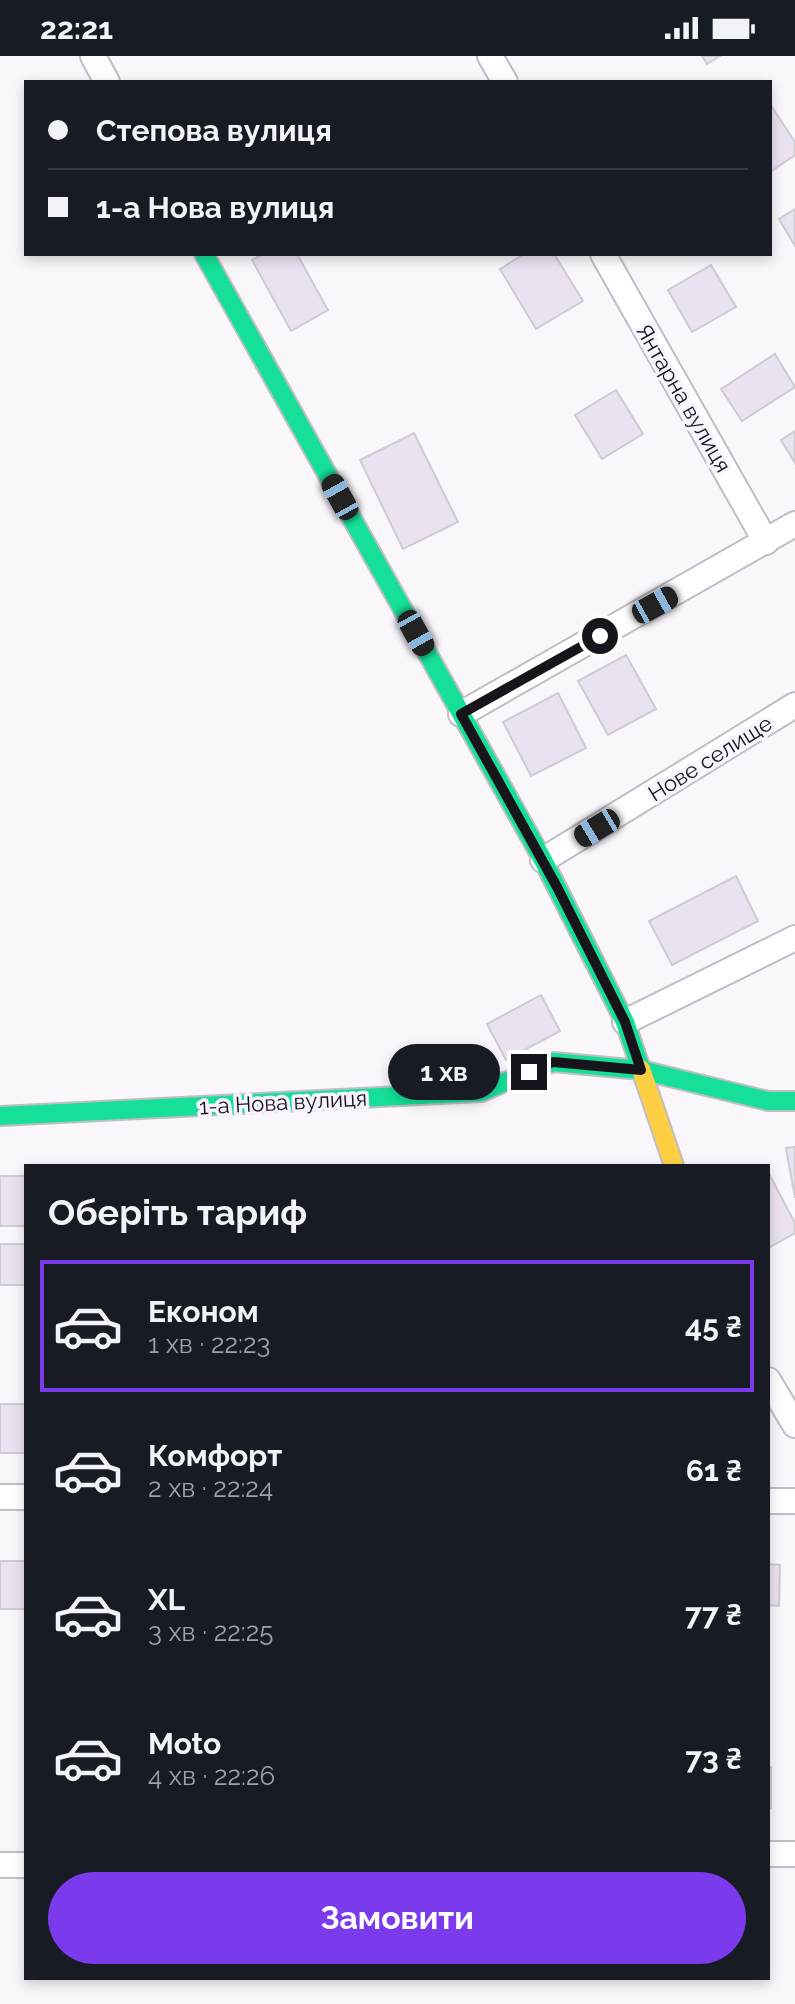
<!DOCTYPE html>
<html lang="uk">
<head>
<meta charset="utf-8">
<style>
	body { margin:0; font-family:Raleway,sans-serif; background:#20242c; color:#f1f3f6; height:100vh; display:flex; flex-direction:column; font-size:30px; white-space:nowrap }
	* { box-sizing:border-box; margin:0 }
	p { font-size:26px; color:#9ea1a6 }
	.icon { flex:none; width:44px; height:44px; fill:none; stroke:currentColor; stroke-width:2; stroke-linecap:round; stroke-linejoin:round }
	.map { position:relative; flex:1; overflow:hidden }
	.details { position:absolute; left:24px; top:1108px; width:746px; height:816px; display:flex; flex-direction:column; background:#171b24; border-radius:0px; box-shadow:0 4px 12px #0003 }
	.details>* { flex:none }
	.hud { position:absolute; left:24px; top:24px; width:748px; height:176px; border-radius:0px; box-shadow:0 4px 12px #0003; display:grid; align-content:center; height:176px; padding:0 24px; background:#171b24 }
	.end { position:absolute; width:36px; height:36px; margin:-18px; border:10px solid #18141b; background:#fff; box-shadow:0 0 0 4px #fff }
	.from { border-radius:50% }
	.bubble { position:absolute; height:56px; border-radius:28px; background:#171b24; box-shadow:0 4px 12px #0003; font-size:26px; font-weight:700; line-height:56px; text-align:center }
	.car { position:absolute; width:24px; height:48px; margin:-24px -12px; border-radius:10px; box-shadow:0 0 6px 2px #0007; background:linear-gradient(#222 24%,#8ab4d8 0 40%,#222 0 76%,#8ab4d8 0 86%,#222 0) }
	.hud b { display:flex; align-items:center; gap:28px; height:76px; font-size:30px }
	.hud b+b { border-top:2px solid #363941 }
	.hud i { width:20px; height:20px; background:#f1f3f6 }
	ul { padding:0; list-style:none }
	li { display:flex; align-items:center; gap:24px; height:132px; margin:0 16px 12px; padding:0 8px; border:4px solid transparent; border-radius:0px }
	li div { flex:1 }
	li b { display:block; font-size:30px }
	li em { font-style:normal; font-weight:700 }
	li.on { border-color:#7c3aed }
	li>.icon { width:72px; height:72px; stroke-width:1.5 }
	h2 { padding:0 24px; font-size:36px; line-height:96px }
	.button { display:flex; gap:16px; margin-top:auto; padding:16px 24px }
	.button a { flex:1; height:92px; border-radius:48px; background:#7c3aed; color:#fff; font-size:32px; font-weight:700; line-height:92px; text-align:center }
	.status { display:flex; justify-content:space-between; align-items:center; height:56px; padding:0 40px; background:#171b24; direction:ltr }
	.status svg { height:22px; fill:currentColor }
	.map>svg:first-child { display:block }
	.building { fill:#eae2f1; stroke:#cfcbd2; stroke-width:2 }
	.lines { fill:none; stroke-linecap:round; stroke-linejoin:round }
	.street-casing { stroke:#c1bdc4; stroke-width:28 }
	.fast-casing { stroke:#c1bdc4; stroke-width:22 }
	.slow-casing { stroke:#c1bdc4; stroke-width:22 }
	.street { stroke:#fefeff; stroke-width:24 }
	.fast { stroke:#16e098; stroke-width:18 }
	.slow { stroke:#ffcf43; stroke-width:18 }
	.route { stroke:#18141b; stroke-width:10 }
	.labels { text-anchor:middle; stroke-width:7; stroke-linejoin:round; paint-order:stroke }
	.street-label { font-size:22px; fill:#18141b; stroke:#f9f3ff }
</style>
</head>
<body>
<div class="status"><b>22:21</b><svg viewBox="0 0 49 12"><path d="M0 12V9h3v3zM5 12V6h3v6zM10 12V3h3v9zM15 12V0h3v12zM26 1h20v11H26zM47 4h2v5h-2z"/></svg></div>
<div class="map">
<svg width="795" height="1948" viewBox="0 0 795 1948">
	<rect width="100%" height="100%" fill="#f9f6fc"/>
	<g class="building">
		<path d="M702,0H720L707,8Z"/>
		<path d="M770,48L795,86V99L770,116Z"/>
		<path d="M795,153V190L779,163Z"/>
		<path d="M263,198H297L328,254L291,275L252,204Z"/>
		<path d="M524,198H554L583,245L536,273L500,213Z"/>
		<path d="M711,209L736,251L692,276L668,234Z"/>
		<path d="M775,298L795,331L742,365L721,333Z"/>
		<path d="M616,334L643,378L602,403L575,359Z"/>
		<path d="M795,375V407L781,384Z"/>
		<path d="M414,377L458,466L403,493L360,404Z"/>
		<path d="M626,599L656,653L608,679L578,625Z"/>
		<path d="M558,637L586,692L531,720L503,666Z"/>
		<path d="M736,820L758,865L672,909L649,865Z"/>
		<path d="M541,939L560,975L506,1004L487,968Z"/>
		<path d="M795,1091V1142L786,1092Z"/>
		<path d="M768,1116L795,1167V1177L768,1192Z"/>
		<rect x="0" y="1120" width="26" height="50"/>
		<rect x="0" y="1188" width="26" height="41"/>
		<rect x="0" y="1348" width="26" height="49"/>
		<rect x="0" y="1505" width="26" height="48"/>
		<path d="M768,1508L780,1509L779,1550L768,1549Z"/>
		<rect x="768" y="1711" width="3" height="41"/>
	</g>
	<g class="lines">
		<defs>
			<g id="street">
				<path d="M93,0L107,26"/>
				<path d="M490,0L505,26"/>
				<path d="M603,198L766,486"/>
				<path d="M461,658L795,468"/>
				<path d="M543,804L795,649"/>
				<path d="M625,966L795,882"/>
				<path d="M768,1324L795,1369"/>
				<path d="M0,1441H26"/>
				<path d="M768,1445H795"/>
				<path d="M768,1798H795"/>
				<path d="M0,1809H26"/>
			</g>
			<g id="fast">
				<path d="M204,198L543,804L625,966L641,1013"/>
				<path d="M0,1060L481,1036L553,1006L641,1014L768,1045H795"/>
			</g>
			<path id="slow" d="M641,1013L674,1110"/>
		</defs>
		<use href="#street" class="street-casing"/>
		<use href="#fast" class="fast-casing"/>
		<use href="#slow" class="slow-casing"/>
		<use href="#street" class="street"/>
		<use href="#fast" class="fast"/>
		<use href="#slow" class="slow"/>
	</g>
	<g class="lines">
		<path class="route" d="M529,1016L553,1006L641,1014L625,966L557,831L461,658L600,580"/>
	</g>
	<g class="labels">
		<g class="street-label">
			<text transform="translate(684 342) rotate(60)" y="8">Янтарна вулиця</text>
			<text transform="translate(710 702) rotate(-32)" y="8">Нове селище</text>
			<text transform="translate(283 1046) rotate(-3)" y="8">1-а Нова вулиця</text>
		</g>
	</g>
</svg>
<i class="end from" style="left:600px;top:580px"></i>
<i class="end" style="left:529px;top:1016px"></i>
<div class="bubble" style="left:388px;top:988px;width:112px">1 хв</div>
<i class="car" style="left:340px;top:441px;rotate:331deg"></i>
<i class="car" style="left:655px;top:549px;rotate:61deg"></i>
<i class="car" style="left:416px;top:577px;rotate:151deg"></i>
<i class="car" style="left:597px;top:772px;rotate:239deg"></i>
<div class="hud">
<b><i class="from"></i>Степова вулиця</b>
<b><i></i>1-а Нова вулиця</b>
</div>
<section class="details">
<h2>Оберіть тариф</h2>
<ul>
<li class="on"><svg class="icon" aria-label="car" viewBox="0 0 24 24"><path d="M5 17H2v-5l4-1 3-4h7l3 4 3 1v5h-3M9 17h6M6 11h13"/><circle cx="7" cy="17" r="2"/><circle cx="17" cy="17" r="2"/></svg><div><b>Економ</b><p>1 хв · 22:23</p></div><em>45 ₴</em></li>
<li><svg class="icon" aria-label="car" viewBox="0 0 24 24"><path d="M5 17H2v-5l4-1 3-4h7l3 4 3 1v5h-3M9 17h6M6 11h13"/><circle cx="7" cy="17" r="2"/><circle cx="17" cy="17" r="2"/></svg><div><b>Комфорт</b><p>2 хв · 22:24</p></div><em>61 ₴</em></li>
<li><svg class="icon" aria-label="car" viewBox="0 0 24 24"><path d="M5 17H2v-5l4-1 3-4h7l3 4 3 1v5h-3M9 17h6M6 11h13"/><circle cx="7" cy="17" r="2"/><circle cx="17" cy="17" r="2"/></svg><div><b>XL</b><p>3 хв · 22:25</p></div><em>77 ₴</em></li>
<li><svg class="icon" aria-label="car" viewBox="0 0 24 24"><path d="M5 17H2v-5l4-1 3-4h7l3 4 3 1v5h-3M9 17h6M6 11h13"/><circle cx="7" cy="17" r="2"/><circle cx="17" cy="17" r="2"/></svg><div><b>Moto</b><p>4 хв · 22:26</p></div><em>73 ₴</em></li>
</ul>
<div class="button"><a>Замовити</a></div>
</section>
</div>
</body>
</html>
